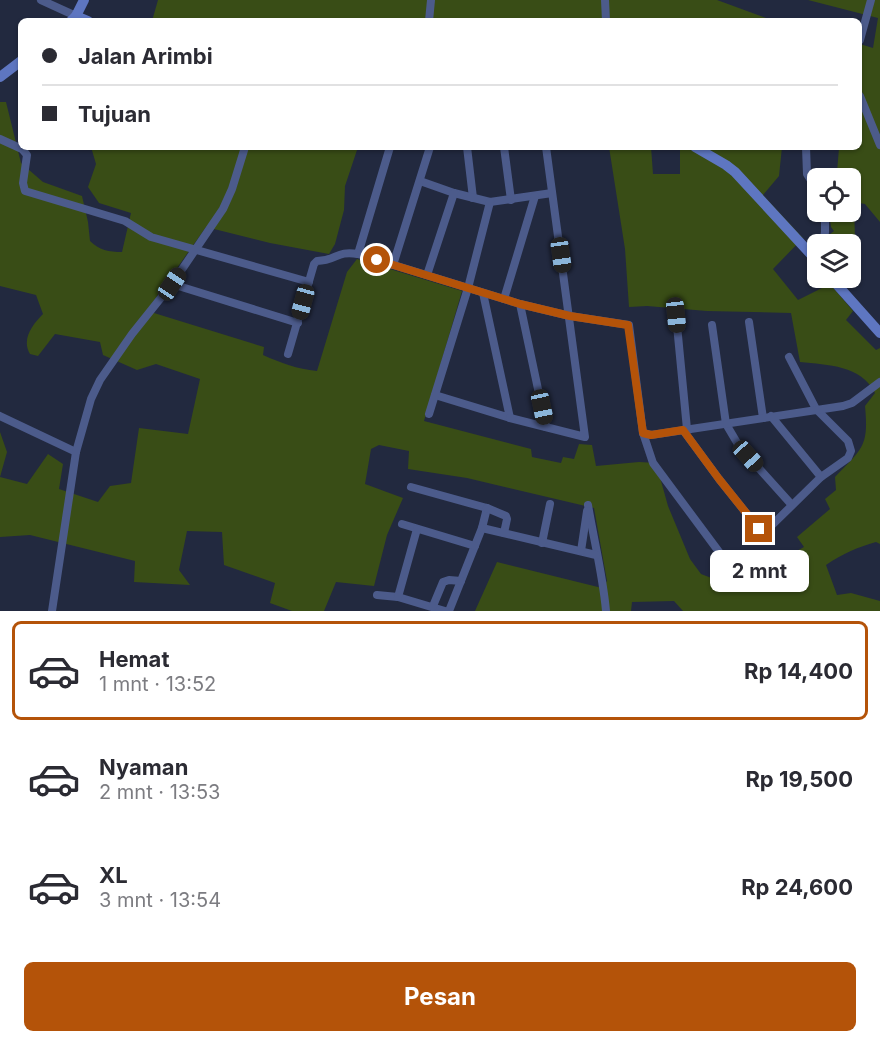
<!DOCTYPE html>
<html lang="id">
<head>
<meta charset="utf-8">
<style>
	body { margin:0; font-family:Inter,sans-serif; background:#f2f2f3; color:#2b2b33; height:100vh; display:flex; flex-direction:column; font-size:22px; white-space:nowrap }
	* { box-sizing:border-box; margin:0 }
	p { font-size:20px; color:#7c7c81 }
	.icon { flex:none; width:33px; height:33px; fill:none; stroke:currentColor; stroke-width:2; stroke-linecap:round; stroke-linejoin:round }
	.map { position:relative; height:611px; overflow:hidden }
	.details { display:flex; flex-direction:column; background:#fff; flex:1 }
	.details>* { flex:none }
	.banner { position:absolute; left:18px; top:18px; width:844px; height:132px; border-radius:9px; box-shadow:0 2px 4px #0004; display:grid; align-content:center; height:132px; padding:0 24px; background:#fff }
	.tools { position:absolute; left:807px; top:168px; display:grid; gap:12px }
	.tools a { display:grid; place-items:center; width:54px; height:54px; border-radius:9px; background:#fff; box-shadow:0 2px 4px #0004; font-size:30px }
	.end { position:absolute; width:27px; height:27px; margin:-14px; border:8px solid #b45309; background:#fff; box-shadow:0 0 0 3px #fff }
	.from { border-radius:50% }
	.bubble { position:absolute; height:42px; border-radius:9px; background:#fff; box-shadow:0 2px 4px #0004; font-size:20px; font-weight:700; line-height:42px; text-align:center }
	.car { position:absolute; width:18px; height:36px; margin:-18px -9px; border-radius:8px; box-shadow:0 0 4px 2px #0007; background:linear-gradient(#222 24%,#8ab4d8 0 40%,#222 0 76%,#8ab4d8 0 86%,#222 0) }
	.banner b { display:flex; align-items:center; gap:21px; height:57px; font-size:22px }
	.banner b+b { border-top:2px solid #e1e1e2 }
	.banner i { width:15px; height:15px; background:#2b2b33 }
	ul { padding:10px 0 0; list-style:none }
	li { display:flex; align-items:center; gap:18px; height:99px; margin:0 12px 9px; padding:0 12px; border:3px solid transparent; border-radius:9px }
	li div { flex:1 }
	li b { display:block; font-size:22px }
	li em { font-style:normal; font-weight:700 }
	li.on { border-color:#b45309 }
	li>.icon { width:54px; height:54px; stroke-width:1.5 }
	.primary-button { display:flex; gap:12px; margin-top:auto; padding:12px 24px }
	.primary-button a { flex:1; height:69px; border-radius:9px; background:#b45309; color:#fff; font-size:24px; font-weight:700; line-height:69px; text-align:center }
	.map>svg:first-child { display:block }
	.green { fill:#394d16 }
	.lines { fill:none; stroke-linecap:round; stroke-linejoin:round }
	.street { stroke:#4c5b8b; stroke-width:8 }
	.secondary { stroke:#5e76c1; stroke-width:10 }
	.route { stroke:#b45309; stroke-width:8 }
</style>
</head>
<body>
<div class="map">
<svg width="880" height="611" viewBox="0 0 880 611">
	<rect width="100%" height="100%" fill="#22293f"/>
	<g class="green">
		<path d="M158,0H717L774,21H152Z"/>
		<path d="M808,0H880V222L865,204L854,202L855,241C844,245 830,247 820,242L834,231L831,227L829,212H850V178H826L837,172L839,148L860,147V44L873,48L878,18Z"/>
		<path d="M0,102H6L21,163L43,182L82,196L88,222L90,241C99,250 109,252 122,252L131,213L99,203L88,187L96,164L91,147H358L345,186L344,210L335,244L329,254L270,243L206,227L148,309L154,313L264,347L263,355C281,363 297,369 317,371L347,272L357,259L462,291L424,421L531,449L532,457L561,463L563,457L574,459L579,444L592,445L596,466L639,462L656,463L668,506L690,559L701,574L714,579L764,569L804,547L797,537L830,509L825,499L836,490L835,477C862,449 869,447 865,406L875,393C861,365 828,365 800,362L791,313L707,311L647,306L629,307L625,249L609,147H651L653,174H680V147H782L779,176L763,195L803,238L773,269L798,300L830,284L853,311L846,320L876,350L880,348V544L876,542C858,547 842,554 826,565L837,595L851,593L880,601V611H683L674,601L632,602L631,611H475L497,562L602,588L607,581L594,508L467,478L408,469L409,451L379,445L371,449L365,484L403,498L387,535L374,586L336,582L324,611H292L270,603L275,583L224,565L222,532L187,531L179,570L190,585L134,582L135,561L30,535L0,537V432L7,452L0,477L27,484L48,454L63,464L59,489L98,502L110,486L131,483L139,428L188,434L200,379L156,364L137,370L103,355L100,342L55,334L38,356L30,354C21,339 33,324 43,314L36,295L0,286Z"/>
	</g>
	<g class="lines">
		<g class="street">
			<path d="M41,0L76,16"/>
			<path d="M605,0L606,21"/>
			<path d="M429,21L431,0"/>
			<path d="M860,40L871,0"/>
			<path d="M860,96L880,145"/>
			<path d="M0,139L22,149L27,155L23,183L25,191L125,221L151,237L309,282"/>
			<path d="M467,147L473,198"/>
			<path d="M504,147L511,200"/>
			<path d="M806,147L807,174L818,191"/>
			<path d="M420,181L454,193L490,202L552,193"/>
			<path d="M823,244L825,232V212"/>
			<path d="M358,254L390,147"/>
			<path d="M393,265L430,147"/>
			<path d="M427,275L454,193"/>
			<path d="M172,284L298,323"/>
			<path d="M504,299L535,196"/>
			<path d="M520,304L546,427"/>
			<path d="M676,315L687,429"/>
			<path d="M749,322L763,418"/>
			<path d="M712,325L726,424L739,446L791,504"/>
			<path d="M288,354L314,264L317,261C337,261 336,250 358,254L520,304L570,316L629,325L643,433L653,463L731,568"/>
			<path d="M435,395L510,418L483,293"/>
			<path d="M429,414L468,288L490,202"/>
			<path d="M0,416L76,452"/>
			<path d="M771,416L821,477"/>
			<path d="M510,418L585,437L546,147"/>
			<path d="M683,430L719,479L759,529L769,528L821,477L848,458L851,451L848,441L816,409L789,357"/>
			<path d="M643,433L651,435L843,406L852,403L880,382"/>
			<path d="M411,487L487,508L482,528L449,611"/>
			<path d="M588,505C594,541 603,576 606,611"/>
			<path d="M487,508L506,516L507,519L504,533"/>
			<path d="M402,524L475,546"/>
			<path d="M482,528L596,555"/>
			<path d="M542,543L550,504"/>
			<path d="M581,551L587,511"/>
			<path d="M377,595L398,597L445,611"/>
			<path d="M398,597L417,529"/>
			<path d="M433,606L443,582L449,580L461,581"/>
			<path d="M52,611L76,452L91,399L100,380L132,334L172,284L223,209L232,189L245,147"/>
		</g>
		<g class="secondary">
			<path d="M76,16L88,21"/>
			<path d="M71,21L76,16L84,0"/>
			<path d="M0,77L21,61"/>
			<path d="M695,147L726,165L735,172L818,262"/>
			<path d="M831,278L880,333"/>
		</g>
	</g>
	<g class="lines">
		<path class="route" d="M377,260L520,304L570,316L628,325L643,433L651,435L683,430L719,479L759,529"/>
	</g>
</svg>
<div class="tools">
<a><svg class="icon" aria-label="locate" viewBox="0 0 24 24"><circle cx="12" cy="12" r="6"/><path d="M12 2v4M12 18v4M2 12h4M18 12h4"/></svg></a>
<a><svg class="icon" aria-label="layers" viewBox="0 0 24 24"><path d="M12 4l9 5-9 5-9-5zM3 14l9 5 9-5"/></svg></a>
</div>
<i class="end from" style="left:377px;top:260px"></i>
<i class="end" style="left:759px;top:529px"></i>
<div class="bubble" style="left:710px;top:550px;width:99px">2 mnt</div>
<i class="car" style="left:561px;top:255px;rotate:172deg"></i>
<i class="car" style="left:172px;top:284px;rotate:34deg"></i>
<i class="car" style="left:303px;top:302px;rotate:195deg"></i>
<i class="car" style="left:676px;top:315px;rotate:174deg"></i>
<i class="car" style="left:542px;top:407px;rotate:168deg"></i>
<i class="car" style="left:748px;top:456px;rotate:138deg"></i>
<div class="banner">
<b><i class="from"></i>Jalan Arimbi</b>
<b><i></i>Tujuan</b>
</div>
</div>
<section class="details">
<ul>
<li class="on"><svg class="icon" aria-label="car" viewBox="0 0 24 24"><path d="M5 17H2v-5l4-1 3-4h7l3 4 3 1v5h-3M9 17h6M6 11h13"/><circle cx="7" cy="17" r="2"/><circle cx="17" cy="17" r="2"/></svg><div><b>Hemat</b><p>1 mnt · 13:52</p></div><em>Rp 14,400</em></li>
<li><svg class="icon" aria-label="car" viewBox="0 0 24 24"><path d="M5 17H2v-5l4-1 3-4h7l3 4 3 1v5h-3M9 17h6M6 11h13"/><circle cx="7" cy="17" r="2"/><circle cx="17" cy="17" r="2"/></svg><div><b>Nyaman</b><p>2 mnt · 13:53</p></div><em>Rp 19,500</em></li>
<li><svg class="icon" aria-label="car" viewBox="0 0 24 24"><path d="M5 17H2v-5l4-1 3-4h7l3 4 3 1v5h-3M9 17h6M6 11h13"/><circle cx="7" cy="17" r="2"/><circle cx="17" cy="17" r="2"/></svg><div><b>XL</b><p>3 mnt · 13:54</p></div><em>Rp 24,600</em></li>
</ul>
<div class="primary-button"><a>Pesan</a></div>
</section>
</body>
</html>
